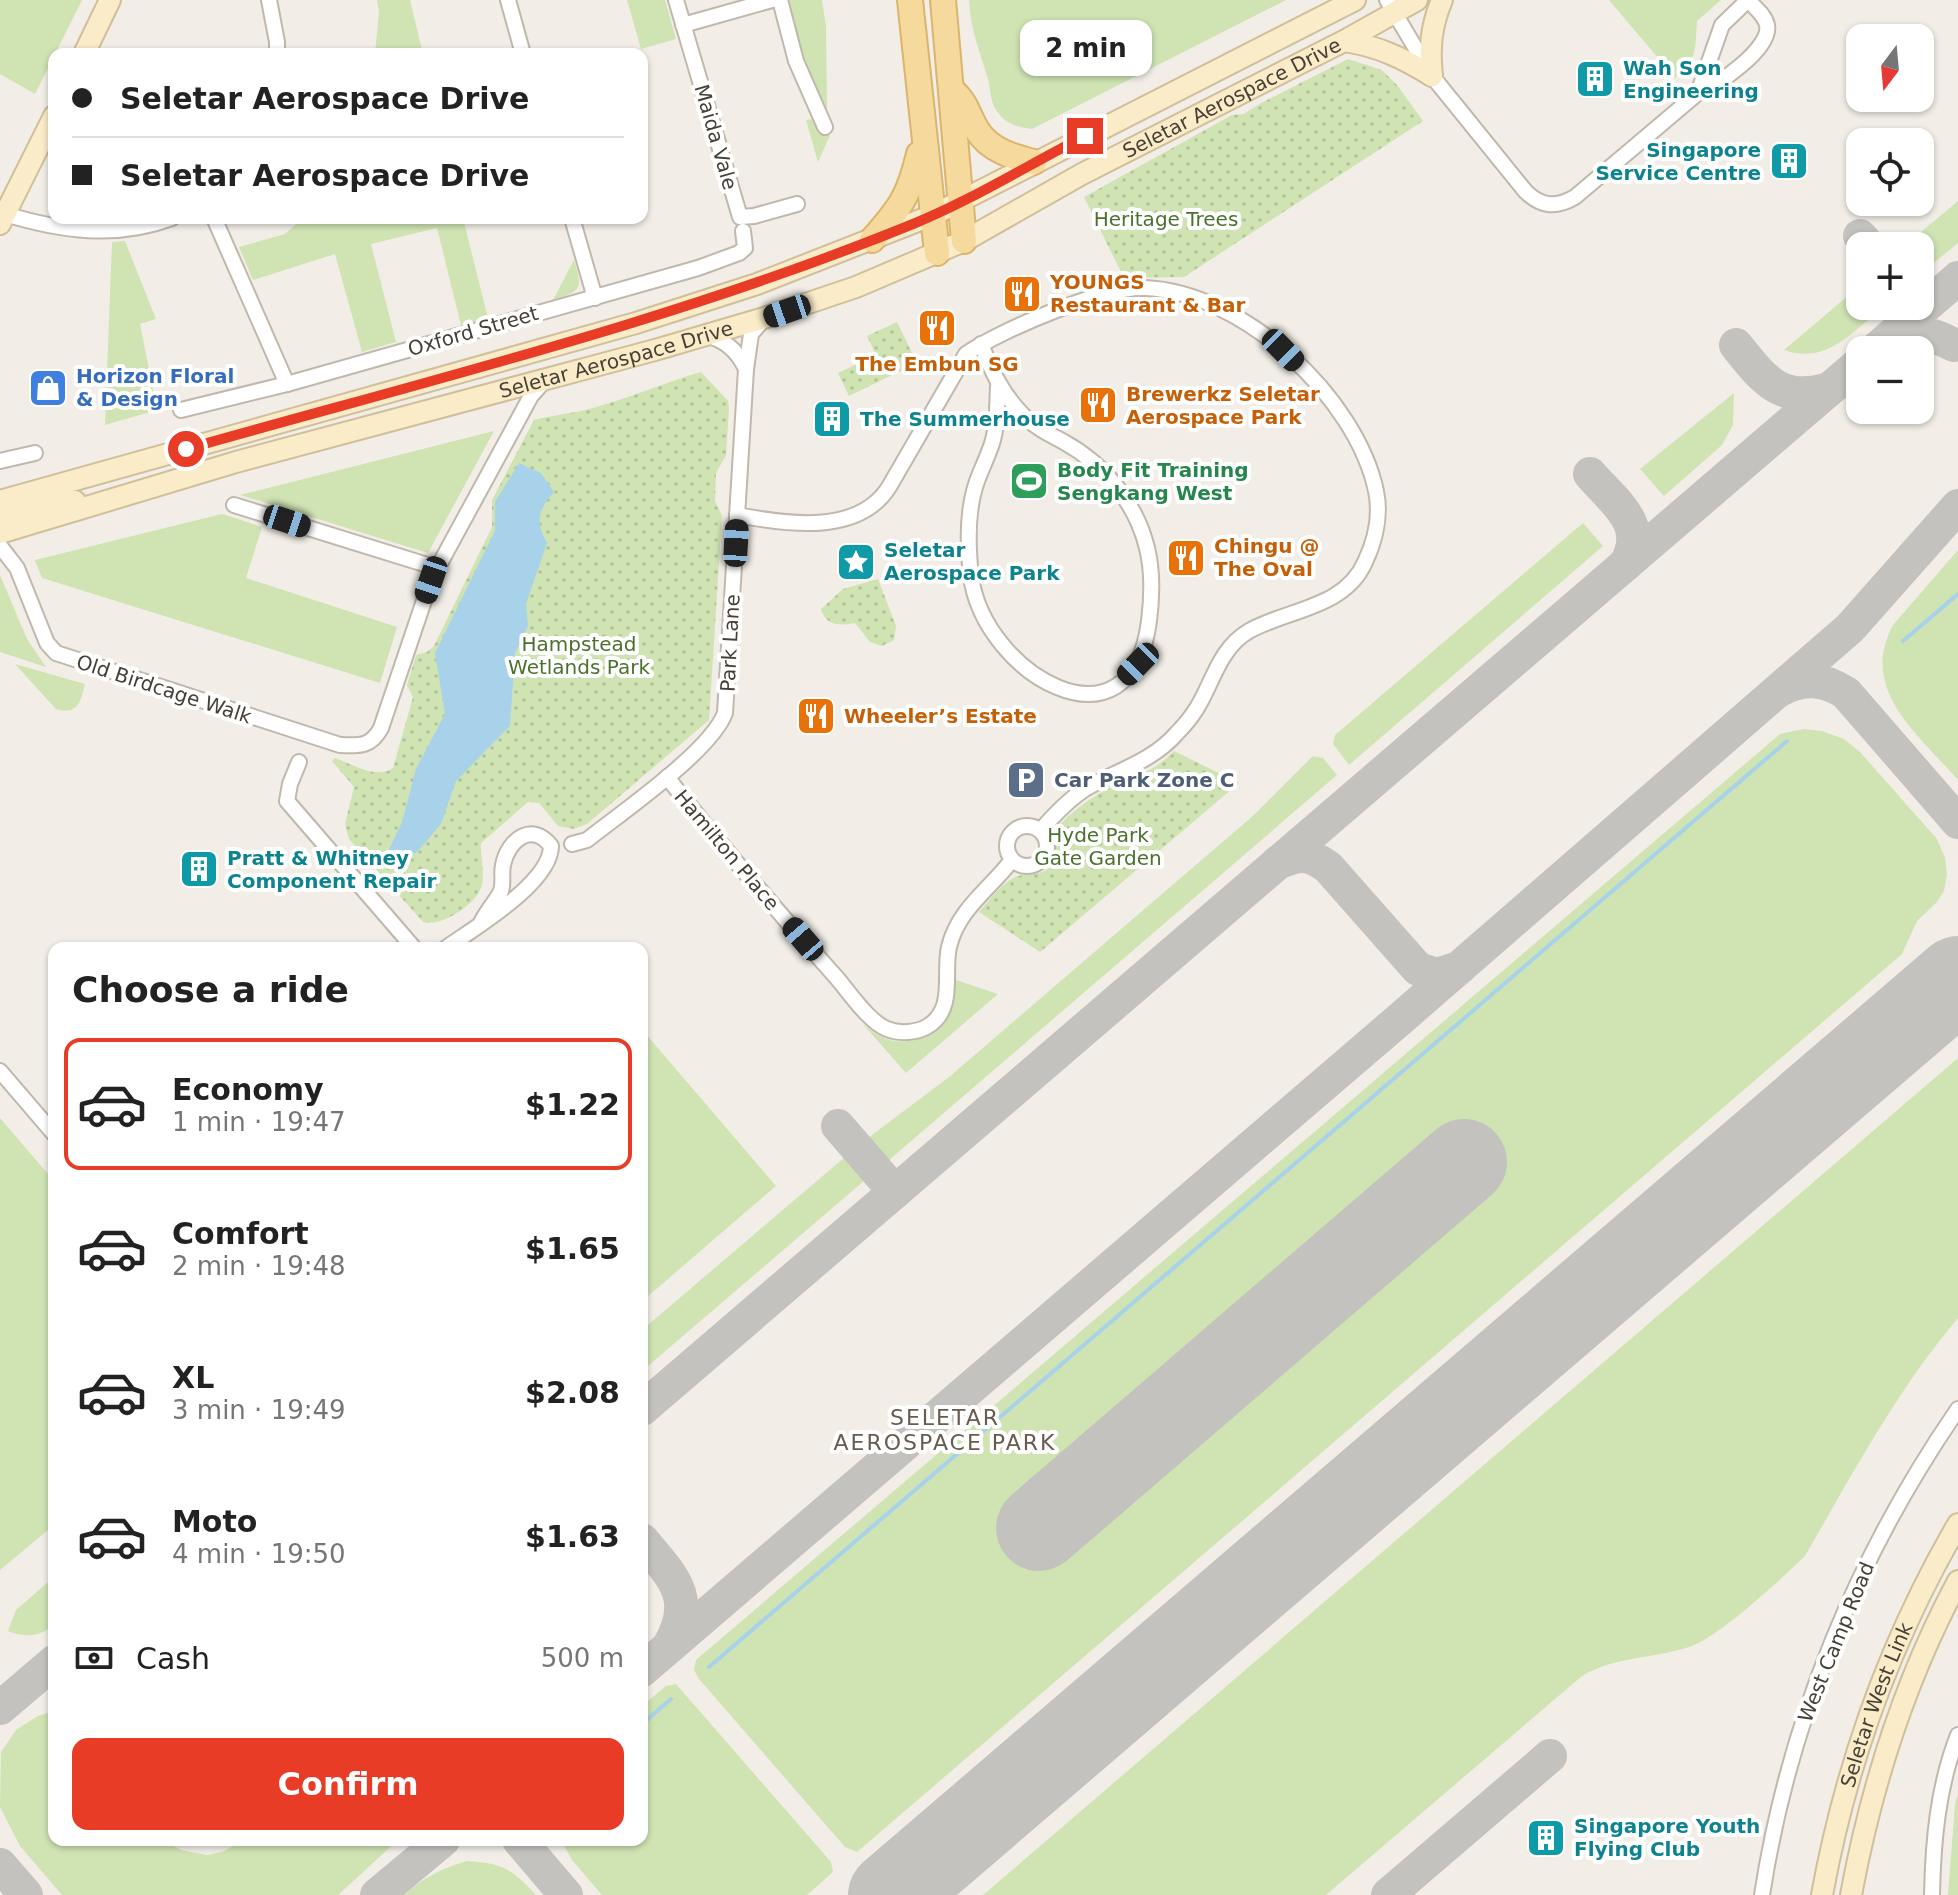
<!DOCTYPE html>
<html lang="en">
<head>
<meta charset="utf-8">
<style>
	body { margin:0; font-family:"DejaVu Sans",sans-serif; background:#f2f2f2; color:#222; height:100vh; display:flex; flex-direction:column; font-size:30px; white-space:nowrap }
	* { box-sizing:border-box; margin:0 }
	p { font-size:26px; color:#767676 }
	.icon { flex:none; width:44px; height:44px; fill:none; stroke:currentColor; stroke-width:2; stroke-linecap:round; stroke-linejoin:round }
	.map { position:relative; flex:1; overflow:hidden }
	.sheet { position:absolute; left:48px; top:942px; width:600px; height:904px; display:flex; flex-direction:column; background:#fff; border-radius:16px; box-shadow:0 2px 6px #0004 }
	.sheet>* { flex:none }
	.top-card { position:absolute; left:48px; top:48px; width:600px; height:176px; border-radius:16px; box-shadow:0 2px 6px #0004; display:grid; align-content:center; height:176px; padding:0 24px; background:#fff }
	.needle { width:52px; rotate:196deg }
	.tools { position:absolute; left:1846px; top:24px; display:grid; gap:16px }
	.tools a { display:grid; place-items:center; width:88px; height:88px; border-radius:16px; background:#fff; box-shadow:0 2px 6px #0004; font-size:40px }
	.end { position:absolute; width:36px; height:36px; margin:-18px; border:10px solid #e93c27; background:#fff; box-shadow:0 0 0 4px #fff }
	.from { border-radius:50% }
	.bubble { position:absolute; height:56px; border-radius:16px; background:#fff; box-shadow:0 2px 6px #0004; font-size:26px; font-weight:700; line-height:56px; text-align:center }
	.car { position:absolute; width:24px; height:48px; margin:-24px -12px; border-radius:10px; box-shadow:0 0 6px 2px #0007; background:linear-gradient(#222 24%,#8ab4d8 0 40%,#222 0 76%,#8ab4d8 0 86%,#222 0) }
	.top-card b { display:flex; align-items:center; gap:28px; height:76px; font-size:30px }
	.top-card b+b { border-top:2px solid #e0e0e0 }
	.top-card i { width:20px; height:20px; background:#222 }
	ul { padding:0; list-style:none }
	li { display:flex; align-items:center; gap:24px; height:132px; margin:0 16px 12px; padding:0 8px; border:4px solid transparent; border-radius:16px }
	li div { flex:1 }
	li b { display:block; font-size:30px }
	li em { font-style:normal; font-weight:700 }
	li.selected { border-color:#e93c27 }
	li>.icon { width:72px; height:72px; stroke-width:1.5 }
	h2 { padding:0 24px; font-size:36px; line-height:96px }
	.pay { display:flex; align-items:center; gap:20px; height:88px; padding:0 24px; font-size:30px }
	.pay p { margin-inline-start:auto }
	.cta { display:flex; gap:16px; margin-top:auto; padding:16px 24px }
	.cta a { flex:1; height:92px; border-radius:16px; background:#e93c27; color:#fff; font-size:32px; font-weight:700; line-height:92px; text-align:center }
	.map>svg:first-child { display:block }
	.grass { fill:#cfe3b3 }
	.park { fill:url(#park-dots) }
	.water { fill:#a8d2ea }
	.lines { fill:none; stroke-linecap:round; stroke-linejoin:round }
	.stream { stroke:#a8d2ea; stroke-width:4 }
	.taxiway { stroke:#c4c2be; stroke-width:34 }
	.runway { stroke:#c4c2be; stroke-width:86 }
	.street-casing { stroke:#c0b8ad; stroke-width:18 }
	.secondary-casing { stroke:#cfbf9a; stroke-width:24 }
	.primary-casing { stroke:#dab56d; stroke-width:28 }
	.street { stroke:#fff; stroke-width:14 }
	.secondary { stroke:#faecc9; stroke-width:20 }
	.primary { stroke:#f6d99c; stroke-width:24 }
	.route { stroke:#e93c27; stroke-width:10 }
	.labels { text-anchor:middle; stroke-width:8; stroke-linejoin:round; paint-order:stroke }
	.culture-label { font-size:20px; font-weight:bold; fill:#0d838f; stroke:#fff; text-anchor:start }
	.street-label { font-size:20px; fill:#453f36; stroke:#fff }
	.park-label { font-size:20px; fill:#4a722e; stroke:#fff }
	.food-label { font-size:20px; font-weight:bold; fill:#c56008; stroke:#fff; text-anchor:start }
	.shop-label { font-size:20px; font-weight:bold; fill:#366cbe; stroke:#fff; text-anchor:start }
	.leisure-label { font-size:20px; font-weight:bold; fill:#27864d; stroke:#fff; text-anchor:start }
	.service-label { font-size:20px; font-weight:bold; fill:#4e5e75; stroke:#fff; text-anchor:start }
	.neighbourhood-label { font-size:22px; letter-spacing:2px; fill:#675c4f; stroke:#fff }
</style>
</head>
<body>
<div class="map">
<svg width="1958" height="1895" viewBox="0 0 1958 1895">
	<defs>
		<pattern id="park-dots" width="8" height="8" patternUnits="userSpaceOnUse" patternTransform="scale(2)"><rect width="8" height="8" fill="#cfe3b3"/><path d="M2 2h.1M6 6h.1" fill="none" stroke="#b3c49b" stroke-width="1.8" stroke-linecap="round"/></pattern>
	</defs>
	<rect width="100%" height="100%" fill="#f2eee7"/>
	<g class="grass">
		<path d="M0,0H82L35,94L0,74Z"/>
		<path d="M377,0H410L423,54H375L379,12Z"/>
		<path d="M627,0H665L676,39L641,49Z"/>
		<path d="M789,0H822L826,27L827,109L821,110L807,75Z"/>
		<path d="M969,0H1286L1032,129C1018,127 1008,125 999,114C990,104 991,91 988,79C980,52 970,28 969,0Z"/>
		<path d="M1609,0H1721L1697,21C1695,49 1698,59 1675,78Z"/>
		<path d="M814,119L817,126L830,135L818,162L806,120Z"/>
		<path d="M1958,201V243L1935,262L1914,238Z"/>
		<path d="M303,218H463L488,318L461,325L437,228L371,244L396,342L362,352L335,254L253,280L239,247L285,234Z"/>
		<path d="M125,241L156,319L140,324L157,410L105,425L112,242Z"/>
		<path d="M574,260C583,290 582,290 553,300Z"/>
		<path d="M1856,289L1860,294V306H1870L1876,313C1848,337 1823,364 1784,350Z"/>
		<path d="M1734,393L1733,425L1722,445L1664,496L1640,469Z"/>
		<path d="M494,431L428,553L240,495Z"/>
		<path d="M222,514L262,527L246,578L397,627L380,683L42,578L35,560Z"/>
		<path d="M1583,523L1603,546L1349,765L1333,744L1335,735Z"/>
		<path d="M1958,550V780C1919,735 1858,690 1893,625Z"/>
		<path d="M0,575L27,639L46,667L0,652Z"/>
		<path d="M15,664L85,684C81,701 77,716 56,709Z"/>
		<path d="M1804,729L1822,731L1844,739L1860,752L1937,839L1945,858L1947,875L1944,891L1937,902L1917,921L1902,954L857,1852L845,1847L699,1679L694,1670L696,1660L1780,734Z"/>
		<path d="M1313,756L1323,758L1337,775L881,1167L860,1144L949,1077L1254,815Z"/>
		<path d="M953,979L998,994L906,1073L862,1023C872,1031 881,1039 894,1041C931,1046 959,1015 953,979Z"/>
		<path d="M645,1033L776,1186L647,1297L642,1291V1035Z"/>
		<path d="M1958,1058V1318C1897,1390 1852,1475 1805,1556C1781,1579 1718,1638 1689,1647C1653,1659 1615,1656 1582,1676L1326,1895H983Z"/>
		<path d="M0,1118L54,1181V1525L0,1570Z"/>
		<path d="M852,1151L872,1174L642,1371V1330Z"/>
		<path d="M54,1577V1625C38,1637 27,1638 8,1631L16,1610Z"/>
		<path d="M676,1684L831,1862L833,1872L807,1895H602L572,1860L561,1840H642V1706L666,1686Z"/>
		<path d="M54,1711V1840H163L181,1850L207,1855L222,1852L244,1840H398L338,1895H62L20,1846L0,1807L1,1752L16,1730L38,1716Z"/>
		<path d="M1958,1792V1895H1948L1955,1805Z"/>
		<path d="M467,1861C502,1863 512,1869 536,1895H404C423,1878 442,1868 467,1861Z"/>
	</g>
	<g class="park">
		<path d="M1348,59L1382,70L1397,85L1423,121L1184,277L1124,278L1084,197L1232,115L1244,114L1261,103Z"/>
		<path d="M897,322L917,363L849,396L838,373L876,355L867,336Z"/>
		<path d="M701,372L728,401L729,408L726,455L716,473L715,501L722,516L709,720L587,824L574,829L558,826L539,803L528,802L481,843C480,857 486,875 481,888C474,906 441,927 423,922L349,839L345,824L354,787L332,761L335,758C352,764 377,780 393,768L413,697L407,685L416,655L427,652L434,646L492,527V500L534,420C552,415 570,414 589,409C627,399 663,383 701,372Z"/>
		<path d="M878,579L896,626L894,640L882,646L870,642L855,623C840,626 826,626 821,609L843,589Z"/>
		<path d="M1174,751L1239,783L1040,952L979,912C990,900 1005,878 1022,875C1035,873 1047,876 1053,860C1057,850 1053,839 1056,829C1071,811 1092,797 1113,786C1138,774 1154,772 1174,751Z"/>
	</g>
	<path class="water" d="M519,463L541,473L554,492C538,510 535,522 547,543L526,604L528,626L515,653L510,726L456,781L441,824L419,850L400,865L388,852L402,822L416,769L445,714L435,653L495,531V502Z"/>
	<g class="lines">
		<g class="stream">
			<path d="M1903,641L1958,594"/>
			<path d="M709,1667L1787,741"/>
			<path d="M642,1724L671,1699"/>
		</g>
		<g class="taxiway">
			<path d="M1860,236L1869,246"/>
			<path d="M1888,341C1912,327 1931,333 1954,345"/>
			<path d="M1736,345C1764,380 1781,404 1829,389"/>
			<path d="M1875,350L1958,278"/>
			<path d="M1590,474C1614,502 1650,525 1625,565"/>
			<path d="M1780,690C1803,677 1824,679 1846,693L1958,822"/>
			<path d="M1277,863C1299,854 1307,852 1328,867L1418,969L1437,975L1459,968"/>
			<path d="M838,1126L895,1192"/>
			<path d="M642,1409L1860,363"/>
			<path d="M642,1540C673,1577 697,1598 669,1646"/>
			<path d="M642,1670L1407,1013L1850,628L1958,506"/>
			<path d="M0,1708L54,1662"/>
			<path d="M519,1840L566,1895"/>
			<path d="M0,1865L26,1895"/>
			<path d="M377,1895L443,1840"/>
			<path d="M1388,1895L1550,1756"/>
		</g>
		<g class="runway">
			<path d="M1039,1528L1464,1162"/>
			<path d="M891,1895L1958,979"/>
		</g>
		<defs>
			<g id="street">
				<path d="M269,0L277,42V54"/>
				<path d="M508,0L523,54"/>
				<path d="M676,0L740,217L754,216L797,204"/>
				<path d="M780,0L796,61L825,127"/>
				<path d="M1387,0L1432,76L1526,192C1542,207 1556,208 1575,197L1698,93C1717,86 1772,48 1767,25C1765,15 1755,8 1748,0L1722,25L1698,93"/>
				<path d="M683,25L772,0"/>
				<path d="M5,214C61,231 116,239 172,218"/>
				<path d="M214,218L287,384"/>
				<path d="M572,218L595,298"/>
				<path d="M705,335C725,340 737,350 746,369"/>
				<path d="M981,344C992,372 1002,394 1024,416C1036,428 1049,434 1064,442C1104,464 1136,503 1147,548C1153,572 1152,597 1149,621C1131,761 983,673 971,576C968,549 967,517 974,491C978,474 988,458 993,440C998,422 997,404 998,386"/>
				<path d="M181,410L287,384L698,268L739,253L745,248L743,231"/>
				<path d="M0,461L35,453"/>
				<path d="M234,505L437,568"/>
				<path d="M737,515C785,524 858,536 889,487L966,354C1001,330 1104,286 1145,288C1243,292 1356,397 1376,491C1381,515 1375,541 1365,562C1345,608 1288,609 1249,631C1223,646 1215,674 1202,699C1196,711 1187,723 1177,733C1152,762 1116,771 1085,789C1068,800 1054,815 1041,830"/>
				<path d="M0,546L17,568L47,643L56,653L340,745C359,746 371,747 381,728L431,580L531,396L545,380"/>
				<path d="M299,762L290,784L287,801L414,948"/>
				<path d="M667,777C721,846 778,912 836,977C849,992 869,1022 887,1029C899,1034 917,1033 928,1026C956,1009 943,973 949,947C958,909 990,889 1012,860"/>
				<circle cx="1027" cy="846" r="20"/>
				<path d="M572,844L587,840C621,813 711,751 725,713L746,369L751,334L764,319"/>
				<path d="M446,948C474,928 551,883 551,846C532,821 508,840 503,865C501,874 504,882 501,891C496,902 486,911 481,923"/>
				<path d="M0,1071L54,1134"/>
				<path d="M1762,1895C1789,1720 1858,1554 1958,1409"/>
				<path d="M1932,1895C1933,1841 1938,1786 1958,1735"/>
			</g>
			<g id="secondary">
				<path d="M1344,41C1378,46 1403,58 1432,76"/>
				<path d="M84,54L110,0"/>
				<path d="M1432,76C1429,48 1431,26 1442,0"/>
				<path d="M0,224L54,116"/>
				<path d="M0,501L636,323L757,284L933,215L1355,0"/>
				<path d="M0,516L38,505L75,501"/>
				<path id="s1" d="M0,533L236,462L655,350L764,318L856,287L964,241L1082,174L1344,41L1417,0"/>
				<path id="s2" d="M1822,1895C1846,1764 1891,1639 1958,1524"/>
				<path d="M1851,1895C1871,1787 1906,1678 1958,1581"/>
			</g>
			<g id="primary">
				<path d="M910,0L937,253"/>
				<path d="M943,0L964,241"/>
				<path d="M953,91C967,103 968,116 977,130C989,150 1013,157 1034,162"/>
				<path d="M872,240C901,207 909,196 919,154"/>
			</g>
		</defs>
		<use href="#street" class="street-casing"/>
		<use href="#secondary" class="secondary-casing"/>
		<use href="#primary" class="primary-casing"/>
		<use href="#street" class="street"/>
		<use href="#secondary" class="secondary"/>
		<use href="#primary" class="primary"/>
	</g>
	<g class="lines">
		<path class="route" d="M186,449C430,380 678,320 913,224C972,200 1028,165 1085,136"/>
	</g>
	<defs>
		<symbol id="building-square" viewBox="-11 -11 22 22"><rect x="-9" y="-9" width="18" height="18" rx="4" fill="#0f9aa8" stroke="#fff"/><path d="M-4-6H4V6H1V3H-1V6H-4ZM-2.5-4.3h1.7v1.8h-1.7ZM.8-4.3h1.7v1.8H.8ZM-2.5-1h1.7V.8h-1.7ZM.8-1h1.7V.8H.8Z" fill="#fff"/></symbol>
		<symbol id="restaurant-square" viewBox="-11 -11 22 22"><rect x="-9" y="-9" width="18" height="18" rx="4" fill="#e8710a" stroke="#fff"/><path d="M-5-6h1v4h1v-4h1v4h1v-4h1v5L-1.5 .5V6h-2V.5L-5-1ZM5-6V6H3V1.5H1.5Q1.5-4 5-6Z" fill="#fff"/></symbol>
		<symbol id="shop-square" viewBox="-11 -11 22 22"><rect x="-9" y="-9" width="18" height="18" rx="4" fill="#3f7fe0" stroke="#fff"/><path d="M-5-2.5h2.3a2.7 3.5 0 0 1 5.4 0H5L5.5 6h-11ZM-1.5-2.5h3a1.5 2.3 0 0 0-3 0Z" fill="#fff"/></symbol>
		<symbol id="stadium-square" viewBox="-11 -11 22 22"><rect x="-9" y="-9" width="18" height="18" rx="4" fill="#2e9e5b" stroke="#fff"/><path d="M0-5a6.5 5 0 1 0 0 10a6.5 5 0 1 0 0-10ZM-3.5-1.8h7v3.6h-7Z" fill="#fff"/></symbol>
		<symbol id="sight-square" viewBox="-11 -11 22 22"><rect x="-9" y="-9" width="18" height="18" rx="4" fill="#0f9aa8" stroke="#fff"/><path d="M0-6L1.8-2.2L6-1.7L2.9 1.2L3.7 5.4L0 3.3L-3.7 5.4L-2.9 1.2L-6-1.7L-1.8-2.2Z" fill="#fff"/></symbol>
		<symbol id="parking-square" viewBox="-11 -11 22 22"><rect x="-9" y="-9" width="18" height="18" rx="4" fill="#5c6f8a" stroke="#fff"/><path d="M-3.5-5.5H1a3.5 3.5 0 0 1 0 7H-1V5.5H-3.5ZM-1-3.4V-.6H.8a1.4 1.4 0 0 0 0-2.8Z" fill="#fff"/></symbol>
	</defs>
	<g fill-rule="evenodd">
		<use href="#building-square" x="1573" y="57" width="44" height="44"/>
		<use href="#building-square" x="1767" y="139" width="44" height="44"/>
		<use href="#restaurant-square" x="1000" y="272" width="44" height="44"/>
		<use href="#restaurant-square" x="915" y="306" width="44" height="44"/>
		<use href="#shop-square" x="26" y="366" width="44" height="44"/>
		<use href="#restaurant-square" x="1076" y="383" width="44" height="44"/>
		<use href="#building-square" x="810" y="397" width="44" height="44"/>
		<use href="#stadium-square" x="1007" y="459" width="44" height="44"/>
		<use href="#restaurant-square" x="1164" y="536" width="44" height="44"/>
		<use href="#sight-square" x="834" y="540" width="44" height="44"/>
		<use href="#restaurant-square" x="794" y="694" width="44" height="44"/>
		<use href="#parking-square" x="1004" y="758" width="44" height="44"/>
		<use href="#building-square" x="177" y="847" width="44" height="44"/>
		<use href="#building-square" x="1524" y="1816" width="44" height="44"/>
	</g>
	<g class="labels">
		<g class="culture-label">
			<text x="1623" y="75">Wah Son<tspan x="1623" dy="23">Engineering</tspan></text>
			<text x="1761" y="157" text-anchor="end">Singapore<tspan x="1761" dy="23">Service Centre</tspan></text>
			<text x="860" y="426">The Summerhouse</text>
			<text x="884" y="557">Seletar<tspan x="884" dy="23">Aerospace Park</tspan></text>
			<text x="227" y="865">Pratt &amp; Whitney<tspan x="227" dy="23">Component Repair</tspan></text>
			<text x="1574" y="1833">Singapore Youth<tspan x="1574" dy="23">Flying Club</tspan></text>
		</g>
		<g class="street-label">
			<text dy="7" stroke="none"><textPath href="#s1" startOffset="1312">Seletar Aerospace Drive</textPath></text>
			<text transform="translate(716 137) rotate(74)" y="7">Maida Vale</text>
			<text transform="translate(473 331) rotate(-16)" y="7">Oxford Street</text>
			<text dy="7" stroke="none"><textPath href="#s1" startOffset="640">Seletar Aerospace Drive</textPath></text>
			<text transform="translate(730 643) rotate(-87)" y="7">Park Lane</text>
			<text transform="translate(164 689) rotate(18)" y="7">Old Birdcage Walk</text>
			<text transform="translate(727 850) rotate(50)" y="7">Hamilton Place</text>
			<text transform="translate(1836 1642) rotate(-68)" y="7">West Camp Road</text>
			<text dy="7" stroke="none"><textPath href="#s2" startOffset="198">Seletar West Link</textPath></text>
		</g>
		<g class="park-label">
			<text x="1166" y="226">Heritage Trees</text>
			<text x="579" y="651">Hampstead<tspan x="579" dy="23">Wetlands Park</tspan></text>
			<text x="1098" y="842">Hyde Park<tspan x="1098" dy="23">Gate Garden</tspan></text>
		</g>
		<g class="food-label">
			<text x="1050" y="289">YOUNGS<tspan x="1050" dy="23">Restaurant &amp; Bar</tspan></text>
			<text x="937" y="371" text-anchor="middle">The Embun SG</text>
			<text x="1126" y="401">Brewerkz Seletar<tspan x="1126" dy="23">Aerospace Park</tspan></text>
			<text x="1214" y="553">Chingu @<tspan x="1214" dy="23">The Oval</tspan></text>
			<text x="844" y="723">Wheeler’s Estate</text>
		</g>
		<g class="shop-label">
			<text x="76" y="383">Horizon Floral<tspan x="76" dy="23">&amp; Design</tspan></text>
		</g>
		<g class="leisure-label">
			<text x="1057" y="477">Body Fit Training<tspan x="1057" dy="23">Sengkang West</tspan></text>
		</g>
		<g class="service-label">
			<text x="1054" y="787">Car Park Zone C</text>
		</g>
		<g class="neighbourhood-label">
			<text x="945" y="1425">SELETAR<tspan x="945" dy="25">AEROSPACE PARK</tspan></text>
		</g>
	</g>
</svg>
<div class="tools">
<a><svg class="needle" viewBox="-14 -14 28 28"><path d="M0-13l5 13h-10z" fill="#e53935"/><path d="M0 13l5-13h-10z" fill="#767676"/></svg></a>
<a><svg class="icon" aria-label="locate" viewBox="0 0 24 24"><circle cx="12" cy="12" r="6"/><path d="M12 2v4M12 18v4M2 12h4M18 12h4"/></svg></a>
<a>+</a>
<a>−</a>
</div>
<i class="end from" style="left:186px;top:449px"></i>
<i class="end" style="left:1085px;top:136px"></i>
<div class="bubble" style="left:1020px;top:20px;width:132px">2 min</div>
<i class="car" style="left:787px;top:311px;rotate:251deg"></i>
<i class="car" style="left:1283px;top:350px;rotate:135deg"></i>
<i class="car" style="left:287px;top:521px;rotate:108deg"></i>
<i class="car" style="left:736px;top:543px;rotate:3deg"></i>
<i class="car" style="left:431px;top:580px;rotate:199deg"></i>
<i class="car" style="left:1138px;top:664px;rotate:224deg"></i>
<i class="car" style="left:803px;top:939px;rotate:319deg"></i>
<div class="top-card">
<b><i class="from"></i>Seletar Aerospace Drive</b>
<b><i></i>Seletar Aerospace Drive</b>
</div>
<section class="sheet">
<h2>Choose a ride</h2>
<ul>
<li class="selected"><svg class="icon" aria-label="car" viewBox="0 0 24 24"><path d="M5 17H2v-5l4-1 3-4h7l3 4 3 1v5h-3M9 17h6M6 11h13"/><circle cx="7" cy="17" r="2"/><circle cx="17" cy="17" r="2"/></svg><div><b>Economy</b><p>1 min · 19:47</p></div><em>$1.22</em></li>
<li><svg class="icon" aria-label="car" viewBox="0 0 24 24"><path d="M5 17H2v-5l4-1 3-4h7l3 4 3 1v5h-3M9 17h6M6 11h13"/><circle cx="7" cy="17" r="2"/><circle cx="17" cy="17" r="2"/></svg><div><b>Comfort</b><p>2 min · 19:48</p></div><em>$1.65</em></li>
<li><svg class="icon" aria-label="car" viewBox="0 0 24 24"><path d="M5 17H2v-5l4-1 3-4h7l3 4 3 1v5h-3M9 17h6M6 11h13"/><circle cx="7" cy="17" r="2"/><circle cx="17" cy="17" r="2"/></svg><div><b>XL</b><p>3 min · 19:49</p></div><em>$2.08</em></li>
<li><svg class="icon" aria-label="car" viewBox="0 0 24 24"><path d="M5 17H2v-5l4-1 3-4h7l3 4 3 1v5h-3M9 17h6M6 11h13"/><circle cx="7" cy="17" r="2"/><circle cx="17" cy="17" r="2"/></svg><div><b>Moto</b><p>4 min · 19:50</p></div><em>$1.63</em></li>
</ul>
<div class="pay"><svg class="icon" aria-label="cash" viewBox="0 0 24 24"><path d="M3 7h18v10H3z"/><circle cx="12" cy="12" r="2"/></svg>Cash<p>500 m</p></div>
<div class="cta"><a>Confirm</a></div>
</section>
</div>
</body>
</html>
